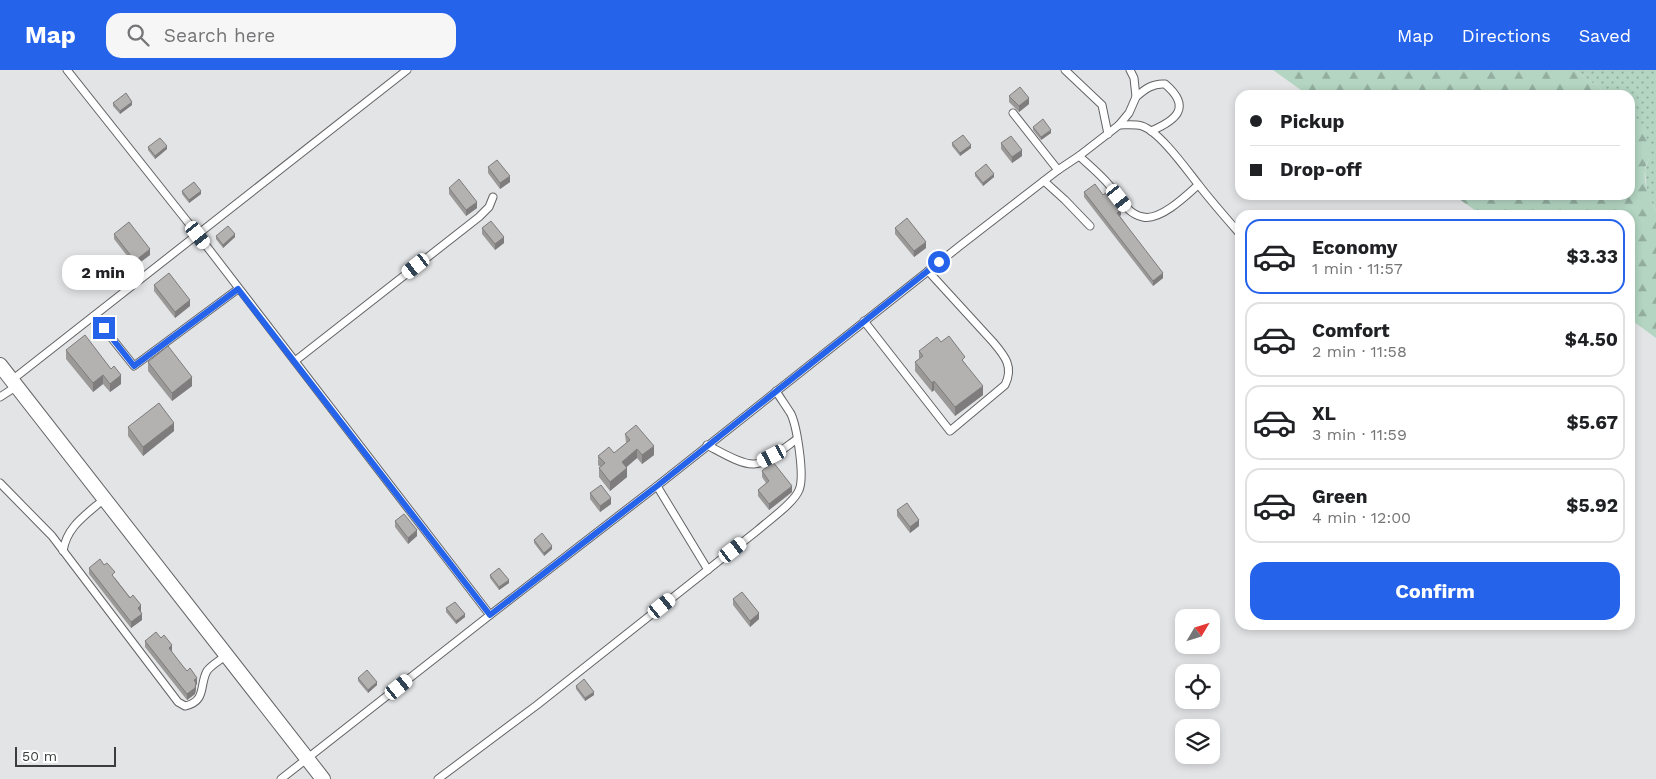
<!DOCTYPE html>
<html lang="en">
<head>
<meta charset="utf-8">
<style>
	body { margin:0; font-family:"Work Sans",sans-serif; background:#f6f6f6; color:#202124; height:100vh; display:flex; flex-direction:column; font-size:19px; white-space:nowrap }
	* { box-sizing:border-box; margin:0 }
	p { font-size:16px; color:#757577 }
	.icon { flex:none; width:28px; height:28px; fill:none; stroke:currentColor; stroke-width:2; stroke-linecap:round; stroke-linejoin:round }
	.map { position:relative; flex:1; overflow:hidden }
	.details { position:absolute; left:1235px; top:140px; width:400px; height:420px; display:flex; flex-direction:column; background:#fff; border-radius:15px; box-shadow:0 2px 8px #0003 }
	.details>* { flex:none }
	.hud { position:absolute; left:1235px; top:20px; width:400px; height:110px; border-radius:15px; box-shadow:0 2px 8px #0003; display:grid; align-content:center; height:110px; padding:0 15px; background:#fff }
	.needle { width:32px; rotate:52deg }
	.tools { position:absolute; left:1175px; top:539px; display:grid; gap:10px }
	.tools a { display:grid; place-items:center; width:45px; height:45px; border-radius:10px; background:#fff; box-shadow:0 2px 8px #0003; font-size:25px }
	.scale { position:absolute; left:15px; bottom:12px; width:101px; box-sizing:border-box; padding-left:5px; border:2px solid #3b3c3d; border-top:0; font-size:14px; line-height:18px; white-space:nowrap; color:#3b3c3d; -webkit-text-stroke:4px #fff; paint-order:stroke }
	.end { position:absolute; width:22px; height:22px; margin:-11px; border:6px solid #2563eb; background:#fff; box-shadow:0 0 0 2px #fff }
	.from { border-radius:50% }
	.bubble { position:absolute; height:35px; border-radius:15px; background:#fff; box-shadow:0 2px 8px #0003; font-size:16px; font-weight:700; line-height:35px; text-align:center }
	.car { position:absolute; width:15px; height:30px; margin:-15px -8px; border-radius:6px; box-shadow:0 0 4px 1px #0007; background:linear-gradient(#fff 24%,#345 0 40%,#fff 0 76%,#345 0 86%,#fff 0) }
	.hud b { display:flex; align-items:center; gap:18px; height:48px; font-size:19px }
	.hud b+b { border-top:1px solid #e0e0e0 }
	.hud i { width:12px; height:12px; background:#202124 }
	ul { padding:9px 0 0; list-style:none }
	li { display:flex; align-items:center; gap:15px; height:75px; margin:0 10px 8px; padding:0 5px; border:2px solid #e0e0e0; border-radius:15px }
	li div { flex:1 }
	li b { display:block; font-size:19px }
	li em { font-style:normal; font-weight:700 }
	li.current { border-color:#2563eb }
	li>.icon { width:45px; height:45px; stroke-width:1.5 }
	.cta { display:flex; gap:10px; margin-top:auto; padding:10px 15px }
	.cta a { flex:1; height:58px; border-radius:15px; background:#2563eb; color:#fff; font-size:20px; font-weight:700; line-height:58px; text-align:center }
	header { display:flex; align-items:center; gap:30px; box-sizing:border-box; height:70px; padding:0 25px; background:#2563eb; color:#fff }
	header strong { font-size:24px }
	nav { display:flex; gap:28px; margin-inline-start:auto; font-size:18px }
	.search { width:350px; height:45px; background:#f6f6f6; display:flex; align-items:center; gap:12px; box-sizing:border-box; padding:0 18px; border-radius:15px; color:#757577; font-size:19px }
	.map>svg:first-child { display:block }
	.green { fill:url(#green-dots) }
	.forest { fill:url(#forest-firs) }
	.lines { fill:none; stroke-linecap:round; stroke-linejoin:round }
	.lane-casing { stroke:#646466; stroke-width:9 }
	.street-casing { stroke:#646466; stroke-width:16 }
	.lane { stroke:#fff; stroke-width:7 }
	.street { stroke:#fff; stroke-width:14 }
	.wall { fill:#9b9898 }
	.shaded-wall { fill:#7e7c7c }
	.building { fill:#b4b1b1; stroke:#7e7c7c }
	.route { stroke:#2563eb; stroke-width:6 }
</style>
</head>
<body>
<header>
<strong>Map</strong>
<div class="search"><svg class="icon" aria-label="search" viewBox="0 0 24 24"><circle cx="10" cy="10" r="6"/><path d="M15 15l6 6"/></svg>Search here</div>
<nav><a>Map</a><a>Directions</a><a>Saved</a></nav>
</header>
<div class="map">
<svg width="1656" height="709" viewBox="0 0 1656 709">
	<defs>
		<pattern id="green-dots" width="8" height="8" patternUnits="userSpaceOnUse" patternTransform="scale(1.25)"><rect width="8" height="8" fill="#b3d5c2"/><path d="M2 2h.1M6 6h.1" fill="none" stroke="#93ae9f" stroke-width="1.8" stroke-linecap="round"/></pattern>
		<pattern id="forest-firs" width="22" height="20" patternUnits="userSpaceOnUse" patternTransform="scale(1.25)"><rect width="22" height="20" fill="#b3d5c2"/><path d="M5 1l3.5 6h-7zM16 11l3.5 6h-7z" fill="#93ae9f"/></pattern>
	</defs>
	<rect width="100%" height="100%" fill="#e3e4e6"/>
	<path class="green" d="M1574,0H1656V141L1647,123L1645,100L1649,88L1648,74L1644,62L1630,42V25H1610Z"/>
	<g class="forest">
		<path d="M1273,0H1574L1610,25H1308Z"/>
		<path d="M1630,42C1642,52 1651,73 1649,88C1648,92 1645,96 1645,100C1643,114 1650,129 1656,141V268L1630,249V145H1482L1453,125H1630Z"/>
	</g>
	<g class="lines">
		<defs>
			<g id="lane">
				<path d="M67,0L198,165L490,545"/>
				<path d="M1065,0L1102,35L1108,64"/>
				<path d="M1136,27C1145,19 1153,13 1165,14C1192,37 1177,50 1151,61"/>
				<path d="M1013,43L1058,100"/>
				<path d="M1119,55C1127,55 1135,54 1142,56C1160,62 1186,99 1198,114C1211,131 1226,148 1240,164"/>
				<path d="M1079,86C1090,96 1101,105 1110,116C1119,127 1127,144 1143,147C1160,151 1186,126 1198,115"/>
				<path d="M1044,111L1065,130L1090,156"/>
				<path d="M94,246L134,296L238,219"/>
				<path d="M864,251L950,361L1005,315C1014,297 1005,286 993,272L928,201"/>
				<path d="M295,291L479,147L489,137L493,127"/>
				<path d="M12,310L407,0"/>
				<path d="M0,327L17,316"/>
				<path d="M707,375C719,381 741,395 754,394C766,394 787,376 797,369"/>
				<path d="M0,413L52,466L178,632L185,636C207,631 199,615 207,601C211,595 221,590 226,585"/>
				<path d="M657,416L708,500"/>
				<path d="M63,481C67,456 86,445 104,429"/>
				<path d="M281,709L490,545L657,416L961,175L1058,100L1079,86L1119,55L1129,43L1136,27L1134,8L1130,0"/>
				<path d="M438,709L537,635L758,460C769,450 794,433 799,420C805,407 797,357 791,344C786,336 781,329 776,321"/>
			</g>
			<path id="street" d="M0,295L323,709"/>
		</defs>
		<use href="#lane" class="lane-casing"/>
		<use href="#street" class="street-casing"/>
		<use href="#lane" class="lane"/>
		<use href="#street" class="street"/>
	</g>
	<g class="wall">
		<path d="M1009,26L1029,34L1019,42L1009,32Z"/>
		<path d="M113,33L132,35L120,44L113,36Z"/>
		<path d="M1033,57L1051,63L1041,70L1033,60Z"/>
		<path d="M952,73L971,78L960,86L952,76Z"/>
		<path d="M1001,73L1022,86L1012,93L1001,79Z"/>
		<path d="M148,77L167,79L155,89L148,80Z"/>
		<path d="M488,97L510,112L500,119L488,103Z"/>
		<path d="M975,103L994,107L983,116L975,106Z"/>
		<path d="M449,118L477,138L466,146L449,124Z"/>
		<path d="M182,121L201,124L189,133L182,124Z"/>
		<path d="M1084,122L1103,125L1121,145L1120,146L1163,208L1153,216L1084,127Z"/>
		<path d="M482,158L504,173L495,180L482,164Z"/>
		<path d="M895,158L926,178L914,187L895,164Z"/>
		<path d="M114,164L150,185L135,196L114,169Z"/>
		<path d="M216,166L235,167L223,178L216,169Z"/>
		<path d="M154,215L190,236L175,248L154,221Z"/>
		<path d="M941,272L965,293L983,325L955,346L934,320L932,322L915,301V292L919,289V281Z"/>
		<path d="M66,280L121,314L110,322L103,314L93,322L66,289Z"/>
		<path d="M148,292L192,316L172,331L148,301Z"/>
		<path d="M128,357L174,361L143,386L128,366Z"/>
		<path d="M625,364L654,385L642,394L637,388L626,397L627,407L610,421L599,407V398L600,397L598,395V386L614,383L626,373Z"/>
		<path d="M762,401L792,422L769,440L758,426V420L766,413L762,407Z"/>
		<path d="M590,423L611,434L600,442L590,429Z"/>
		<path d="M897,440L919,456L910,463L897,446Z"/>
		<path d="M395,451L417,466L408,474L395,457Z"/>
		<path d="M534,470L552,479L544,486L534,473Z"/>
		<path d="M89,498L115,508L141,541L142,550L131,558L89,504Z"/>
		<path d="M490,505L509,513L499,520L490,508Z"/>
		<path d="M733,529L759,549L750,557L733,535Z"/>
		<path d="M446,538L465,547L456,554L446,542Z"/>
		<path d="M145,571L172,581H171L182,595L197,614L196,615V619L195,624L187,630L145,577Z"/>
		<path d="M358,608L377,615L368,623L358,611Z"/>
		<path d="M576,616L594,625L585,631L576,619Z"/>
	</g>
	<g class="shaded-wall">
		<path d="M1029,28V34L1019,42V36Z"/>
		<path d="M132,32V35L120,44V41Z"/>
		<path d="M1051,60V63L1041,70V67Z"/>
		<path d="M971,75V78L960,86V83Z"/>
		<path d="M167,76V79L155,89V86Z"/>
		<path d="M1022,80V86L1012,93V87Z"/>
		<path d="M994,104V107L983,116V113Z"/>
		<path d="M510,106V112L500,119V113Z"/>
		<path d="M201,121V124L189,133V130Z"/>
		<path d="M477,132V138L466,146V140Z"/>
		<path d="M1121,140V145L1117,148V143Z"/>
		<path d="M235,164V167L223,178V175Z"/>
		<path d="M504,167V173L495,180V174Z"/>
		<path d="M926,172V178L914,187V181Z"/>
		<path d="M150,179V185L135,196V191Z"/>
		<path d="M1163,203V208L1153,216V211Z"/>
		<path d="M190,230V236L175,248V242Z"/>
		<path d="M103,305V314L93,322V313Z"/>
		<path d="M121,305V314L110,322V314Z"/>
		<path d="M192,307V316L172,331V323Z"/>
		<path d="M934,311V320L932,322V313Z"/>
		<path d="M983,316V325L955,346V337Z"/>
		<path d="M174,353V361L143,386V377Z"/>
		<path d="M654,376V385L642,394V385Z"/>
		<path d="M637,379V388L622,401V392Z"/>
		<path d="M627,398V407L610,421V412Z"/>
		<path d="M792,416V422L769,440V434Z"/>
		<path d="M611,428V434L600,442V436Z"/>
		<path d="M919,450V456L910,463V457Z"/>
		<path d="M417,460V466L408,474V468Z"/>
		<path d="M552,476V479L544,486V483Z"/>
		<path d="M509,510V513L499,520V517Z"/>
		<path d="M141,535V541L138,544V538Z"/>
		<path d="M759,543V549L750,557V551Z"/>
		<path d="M142,544V550L131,558V552Z"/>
		<path d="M465,544V547L456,554V551Z"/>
		<path d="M172,575V581L169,584V578Z"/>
		<path d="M197,608V614L196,615V619L195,624L187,630V624L194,610Z"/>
		<path d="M377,612V615L368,623V620Z"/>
		<path d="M594,622V625L585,631V628Z"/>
	</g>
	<g class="building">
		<path d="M1020,17L1029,28L1019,36L1009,26Z"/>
		<path d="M126,23L132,32L120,41L113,33Z"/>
		<path d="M1043,49L1051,60L1041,67L1033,57Z"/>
		<path d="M963,65L971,75L960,83L952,73Z"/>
		<path d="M1011,66L1022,80L1012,87L1001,73Z"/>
		<path d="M160,68L167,76L155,86L148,77Z"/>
		<path d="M497,90L510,106L500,113L488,97Z"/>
		<path d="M986,94L994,104L983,113L975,103Z"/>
		<path d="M459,109L477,132L466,140L449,118Z"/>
		<path d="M194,112L201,121L189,130L182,121Z"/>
		<path d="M1095,114L1103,125L1107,122L1121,140L1117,143L1163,203L1153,211L1084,122Z"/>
		<path d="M907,148L926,172L914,181L895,158Z"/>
		<path d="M491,151L504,167L495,174L482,158Z"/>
		<path d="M129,152L150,179L135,191L114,164Z"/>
		<path d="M228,156L235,164L223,175L216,166Z"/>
		<path d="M169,203L190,230L175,242L154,215Z"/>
		<path d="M85,265L111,299L114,296L121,305L110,314L103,305L93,313L66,280Z"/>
		<path d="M949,266L965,287L962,290L983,316L955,337L934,311L932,313L915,292L923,286L919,281L937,267L941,272Z"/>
		<path d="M168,276L192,307L172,323L148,292Z"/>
		<path d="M159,333L174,353L143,377L128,357Z"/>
		<path d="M636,355L654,376L642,385L637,379L622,392L627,398L610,412L599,398L605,393L598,386L609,377L614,383L630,370L625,364Z"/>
		<path d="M773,392L792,416L769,434L758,420L769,411L762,401Z"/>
		<path d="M601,415L611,428L600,436L590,423Z"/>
		<path d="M907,433L919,450L910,457L897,440Z"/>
		<path d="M404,444L417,460L408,468L395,451Z"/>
		<path d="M542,463L552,476L544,483L534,470Z"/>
		<path d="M100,489L104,495L107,493L115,502L112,505L130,528L133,525L141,535L138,538L142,544L131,552L89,498Z"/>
		<path d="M499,498L509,510L499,517L490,505Z"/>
		<path d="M742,522L759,543L750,551L733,529Z"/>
		<path d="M455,532L465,544L456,551L446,538Z"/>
		<path d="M156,562L161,568L164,565L172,575L169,578L182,595L187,601L190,598L197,608L194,610L196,613L195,618L187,624L145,571Z"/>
		<path d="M367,600L377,612L368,620L358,608Z"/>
		<path d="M584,609L594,622L585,628L576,616Z"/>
	</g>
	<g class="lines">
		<path class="route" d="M104,258L134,296L238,219L490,545L657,416L939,192"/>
	</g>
</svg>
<div class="tools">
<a><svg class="needle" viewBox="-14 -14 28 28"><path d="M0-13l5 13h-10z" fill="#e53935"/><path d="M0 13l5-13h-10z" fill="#757577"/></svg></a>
<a><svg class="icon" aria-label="locate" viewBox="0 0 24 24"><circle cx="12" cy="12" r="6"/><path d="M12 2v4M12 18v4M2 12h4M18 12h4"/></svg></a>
<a><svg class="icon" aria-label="layers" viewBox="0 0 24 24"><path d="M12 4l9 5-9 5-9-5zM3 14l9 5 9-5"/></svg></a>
</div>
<div class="scale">50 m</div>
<i class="end from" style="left:939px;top:192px"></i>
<i class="end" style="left:104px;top:258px"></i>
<div class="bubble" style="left:62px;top:185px;width:82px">2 min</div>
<i class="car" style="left:1119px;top:128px;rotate:142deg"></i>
<i class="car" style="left:198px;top:165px;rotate:143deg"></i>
<i class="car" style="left:416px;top:196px;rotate:232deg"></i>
<i class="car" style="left:772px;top:386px;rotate:243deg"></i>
<i class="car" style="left:733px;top:480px;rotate:52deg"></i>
<i class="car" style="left:662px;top:536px;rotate:51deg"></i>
<i class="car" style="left:399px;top:617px;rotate:51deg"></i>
<div class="hud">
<b><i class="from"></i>Pickup</b>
<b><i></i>Drop-off</b>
</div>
<section class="details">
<ul>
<li class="current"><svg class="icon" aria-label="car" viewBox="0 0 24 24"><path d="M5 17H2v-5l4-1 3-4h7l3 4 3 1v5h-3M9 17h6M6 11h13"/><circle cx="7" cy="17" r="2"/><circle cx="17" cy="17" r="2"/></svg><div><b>Economy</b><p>1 min · 11:57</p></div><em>$3.33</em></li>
<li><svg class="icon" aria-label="car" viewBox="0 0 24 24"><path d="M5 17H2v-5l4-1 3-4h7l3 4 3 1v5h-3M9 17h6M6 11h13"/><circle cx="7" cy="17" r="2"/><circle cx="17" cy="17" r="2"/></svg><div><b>Comfort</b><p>2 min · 11:58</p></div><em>$4.50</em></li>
<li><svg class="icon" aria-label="car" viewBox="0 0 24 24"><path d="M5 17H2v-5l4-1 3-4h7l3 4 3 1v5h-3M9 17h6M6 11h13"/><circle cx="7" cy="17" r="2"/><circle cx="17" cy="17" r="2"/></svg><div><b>XL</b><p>3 min · 11:59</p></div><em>$5.67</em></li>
<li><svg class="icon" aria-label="car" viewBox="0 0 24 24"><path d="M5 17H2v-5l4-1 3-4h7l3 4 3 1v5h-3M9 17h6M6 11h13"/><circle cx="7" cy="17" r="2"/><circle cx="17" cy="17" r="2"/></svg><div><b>Green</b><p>4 min · 12:00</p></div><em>$5.92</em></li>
</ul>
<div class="cta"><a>Confirm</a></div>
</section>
</div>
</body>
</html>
